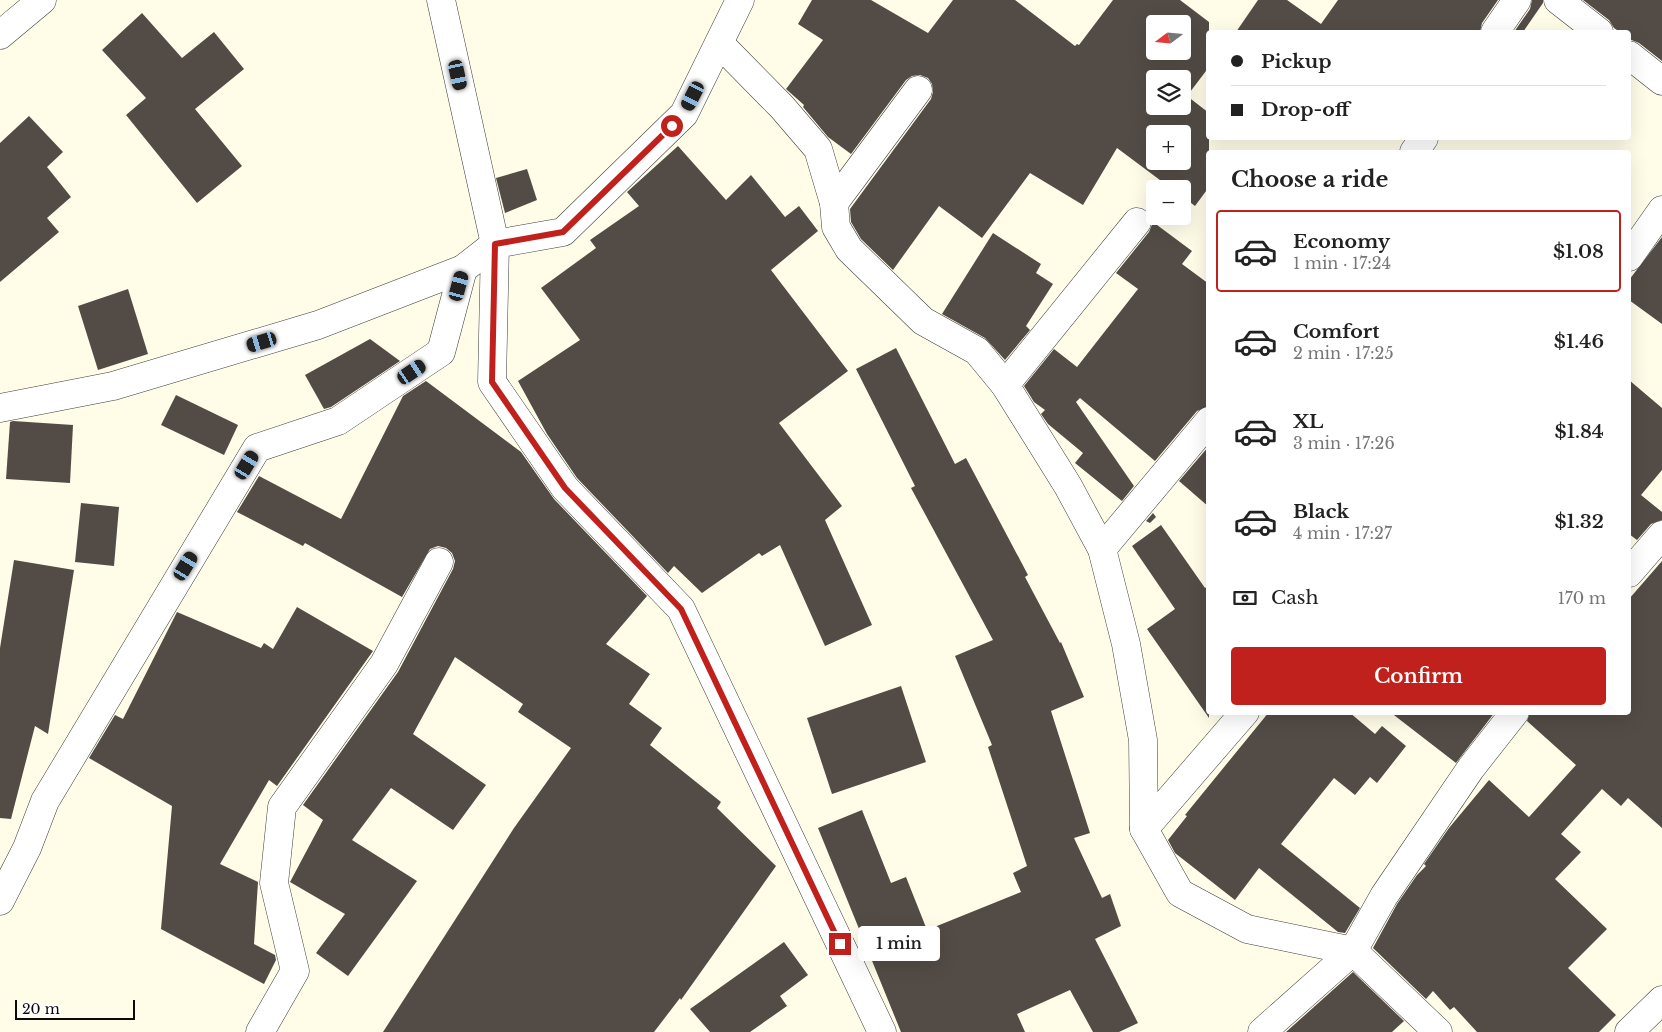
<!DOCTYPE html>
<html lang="en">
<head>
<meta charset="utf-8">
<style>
	body { margin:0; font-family:"Libre Baskerville",serif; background:#f6f6f6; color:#222; height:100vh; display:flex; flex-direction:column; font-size:19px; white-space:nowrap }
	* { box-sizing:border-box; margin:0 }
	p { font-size:16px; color:#767676 }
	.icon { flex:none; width:28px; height:28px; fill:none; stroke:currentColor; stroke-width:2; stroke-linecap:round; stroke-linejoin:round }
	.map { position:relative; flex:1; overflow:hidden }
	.details { position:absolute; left:1206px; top:150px; width:425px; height:565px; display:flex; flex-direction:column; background:#fff; border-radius:5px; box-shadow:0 5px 20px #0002 }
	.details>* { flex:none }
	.banner { position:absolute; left:1206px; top:30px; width:425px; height:110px; border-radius:5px; box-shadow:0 5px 20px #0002; display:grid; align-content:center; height:110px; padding:0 25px; background:#fff }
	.needle { width:32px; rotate:254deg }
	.fabs { position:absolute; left:1146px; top:15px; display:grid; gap:10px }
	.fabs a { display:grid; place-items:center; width:45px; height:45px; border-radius:5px; background:#fff; box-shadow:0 5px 20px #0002; font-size:25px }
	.scale { position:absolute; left:15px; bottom:12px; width:120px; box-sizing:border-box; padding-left:5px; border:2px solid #0a0a0a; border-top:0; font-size:14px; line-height:18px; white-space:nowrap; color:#0a0a0a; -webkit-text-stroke:4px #fff; paint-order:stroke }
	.end { position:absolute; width:22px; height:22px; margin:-11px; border:6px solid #c0211d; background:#fff; box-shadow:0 0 0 2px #fff }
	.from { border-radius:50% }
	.bubble { position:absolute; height:35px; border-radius:5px; background:#fff; box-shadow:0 5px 20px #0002; font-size:16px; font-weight:600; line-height:35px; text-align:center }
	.car { position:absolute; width:15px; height:30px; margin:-15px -8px; border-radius:6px; box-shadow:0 0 4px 1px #0007; background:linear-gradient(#222 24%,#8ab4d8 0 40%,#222 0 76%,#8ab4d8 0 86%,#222 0) }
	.banner b { display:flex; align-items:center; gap:18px; height:48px; font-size:19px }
	.banner b+b { border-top:1px solid #e0e0e0 }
	.banner i { width:12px; height:12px; background:#222 }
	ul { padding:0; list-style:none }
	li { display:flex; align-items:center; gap:15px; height:82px; margin:0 10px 8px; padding:0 15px; border:2px solid transparent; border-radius:5px }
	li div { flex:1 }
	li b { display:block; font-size:19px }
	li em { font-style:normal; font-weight:600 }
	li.active { border-color:#c0211d }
	li>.icon { width:45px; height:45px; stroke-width:1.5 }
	h2 { padding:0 25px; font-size:22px; line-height:60px }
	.pay { display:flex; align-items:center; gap:12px; height:55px; padding:0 25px; font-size:19px }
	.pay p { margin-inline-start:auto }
	.primary-button { display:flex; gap:10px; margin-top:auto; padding:10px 25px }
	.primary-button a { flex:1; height:58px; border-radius:5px; background:#c0211d; color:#fff; font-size:20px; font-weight:600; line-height:58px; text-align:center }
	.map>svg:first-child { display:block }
	.building { fill:#534c46; fill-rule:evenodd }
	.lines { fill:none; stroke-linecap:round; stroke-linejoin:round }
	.street-casing { stroke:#3d3d3d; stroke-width:29 }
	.street { stroke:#fff; stroke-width:28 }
	.route { stroke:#c0211d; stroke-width:6 }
</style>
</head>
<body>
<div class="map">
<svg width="1662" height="1032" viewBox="0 0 1662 1032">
	<rect width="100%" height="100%" fill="#fffce8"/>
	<g class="building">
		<path d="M812,0H871L928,33L953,0H1015L1075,46L1077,44L1079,45L1113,0H1180L1209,22V67L1187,96L1209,113V187L1195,206L1182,196V189H1172L1117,148L1083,205L1030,173L982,238L939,206L893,270L861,239L851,222L850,209L931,99L933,92L932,84L928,78L920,75L912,76L906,80L851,154L828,137L803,107L804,105L786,89L823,40L798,24ZM1155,24H1182V51H1155ZM1155,79H1182V106H1155ZM1155,134H1182V161H1155Z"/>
		<path d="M1258,0H1287L1321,24L1338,0H1498L1482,23L1480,32H1236Z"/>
		<path d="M1532,0H1543V3L1523,32H1514L1530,9Z"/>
		<path d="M1583,0H1662V61L1639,43L1629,39V32H1620L1614,28L1609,20Z"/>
		<path d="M142,13L182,58L214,32L244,69L195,109L242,166L197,203L126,115L146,98L102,50Z"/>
		<path d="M29,116L63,152L47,167L71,197L47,218L59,232L0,282V143Z"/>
		<path d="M678,146L726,200L751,175L785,217L799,206L818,231L771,270L848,371L779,423L842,506L825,520L872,625L825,646L780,545L762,556L759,553L702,593L674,566L668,573L577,478L547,434L518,381L580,340L541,288L596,248L590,240L639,206L627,192Z"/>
		<path d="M527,169L537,200L505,213L496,178Z"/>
		<path d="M1153,222L1192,251L1182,264L1209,284V406L1197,411L1155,461L1080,398L1076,402L1134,486L1122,501L1075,463L1083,453L1048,424L1041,414L1045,410L1034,402L1024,386L1054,349L1077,367L1138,289L1116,273L1149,232Z"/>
		<path d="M993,233L1041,264L1036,273L1053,284L1026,326L1030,330L1005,360L985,338L942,314Z"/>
		<path d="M1662,237V324L1629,300V280Z"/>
		<path d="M128,289L148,354L98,370L78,306Z"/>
		<path d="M370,339L400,361L331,407L324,409L305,375Z"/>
		<path d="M896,348L955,464L966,458L1028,575L1025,577L1060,643L1061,642L1084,697L1051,711L1090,833L1074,838L1102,898L1110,894L1121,926L1095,939L1138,1023L1119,1032H1093L1070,990L1017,1014L1025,1032H901L818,828L862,810L891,883L906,877L927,930L1021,892L1013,873L1027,866L988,747L992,745L955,656L993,640L911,488L915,486L856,369Z"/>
		<path d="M1629,380L1662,408V470L1641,495L1662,512V520L1651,524L1637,540L1629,534Z"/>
		<path d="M426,381L521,452L554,499L647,596L606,644L650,674L629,704L662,728L650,745L721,802L717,808L776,866L681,1000L680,998L654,1032H383L514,828L571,748L518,712L523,704L455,657L413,734L486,785L453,830L391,788L352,840L417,881L348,976L316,953L345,914L290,882L323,820L303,805L398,672L453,569L455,561L452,553L446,548L438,546L430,549L402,597L305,543L303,546L237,512L259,476L341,519L403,396Z"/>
		<path d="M176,395L238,425L224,455L161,425Z"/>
		<path d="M13,421L73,425L70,483L6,479L10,422Z"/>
		<path d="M1209,446V507L1179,481Z"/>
		<path d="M81,503L119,507L114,566L75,562Z"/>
		<path d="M1153,513L1156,517L1150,523L1146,521Z"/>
		<path d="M1161,525L1205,588L1209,585V718L1147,629L1175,609L1132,546Z"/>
		<path d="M14,560L74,570L48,734L35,726L11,819L0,818V648Z"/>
		<path d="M1662,561V828L1628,798L1621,806L1602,789L1561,834L1581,852L1555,879L1607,929L1568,968L1616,1015L1599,1032H1477L1454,1007L1450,1010L1433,991L1426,999L1373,948L1397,904L1417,875L1426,866L1424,864L1449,828L1489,780L1529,817L1576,765L1527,721L1530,712H1629V599Z"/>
		<path d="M297,607L373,651L277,786L269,780L220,864L258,882L254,944L275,955L276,960L264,984L161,929L172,806L89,758L115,715L123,719L177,612L261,648L264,643L273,649Z"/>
		<path d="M901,686L926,762L832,794L807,718Z"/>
		<path d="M1269,712H1349L1375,734L1382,726L1406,746L1377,783L1370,777L1355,795L1334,778L1281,844L1360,908L1345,933L1338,932L1259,868L1235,900L1175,853L1168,840L1187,816L1185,815Z"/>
		<path d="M1390,712H1495L1456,763Z"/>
		<path d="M784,942L808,975L780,996L787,1006L750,1032H710L690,1009Z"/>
		<path d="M1353,972L1404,1021L1392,1032H1286Z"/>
	</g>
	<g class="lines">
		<defs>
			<g id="street">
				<path d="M441,0L495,244L492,382L565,488L681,609L882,1032"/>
				<path d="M1558,0L1599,32"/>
				<path d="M1495,32L1517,0"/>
				<path d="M0,35L42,0"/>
				<path d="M720,44L782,107L818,149L834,203L836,227L849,249L923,321L977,351L1005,385L1068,486L1102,549L1126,644L1143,740L1144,829L1180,893L1247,929L1353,951L1438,1032"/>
				<path d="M1629,55L1662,81"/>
				<path d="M1414,152L1424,138"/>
				<path d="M834,203L918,90"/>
				<path d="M1629,257L1662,210"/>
				<path d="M1005,385L1137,222"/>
				<path d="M0,408L113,386L318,325L463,269"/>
				<path d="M1102,549L1209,421"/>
				<path d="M1629,573L1662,535"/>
				<path d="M1144,829L1245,712"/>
				<path d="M0,901L27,848L45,801L257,448L338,421L441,352L463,269L495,244L563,232L684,114L740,0"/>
				<path d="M260,1032L295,971L274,883L282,807L384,664L439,562"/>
				<path d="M1262,1032L1353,951L1384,896L1471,768L1515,712"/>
				<path d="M1629,1032L1662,1000"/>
			</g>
		</defs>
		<use href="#street" class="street-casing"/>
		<use href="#street" class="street"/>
	</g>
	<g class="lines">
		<path class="route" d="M672,126L563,232L495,244L492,382L565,488L681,609L840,944"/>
	</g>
</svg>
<div class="fabs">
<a><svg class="needle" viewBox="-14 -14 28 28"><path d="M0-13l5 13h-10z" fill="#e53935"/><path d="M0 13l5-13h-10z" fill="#767676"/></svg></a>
<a><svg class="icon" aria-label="layers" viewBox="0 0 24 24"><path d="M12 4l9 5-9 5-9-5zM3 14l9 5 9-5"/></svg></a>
<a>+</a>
<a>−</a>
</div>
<div class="scale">20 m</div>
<i class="end from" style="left:672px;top:126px"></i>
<i class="end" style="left:840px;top:944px"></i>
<div class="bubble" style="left:858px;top:926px;width:82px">1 min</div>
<i class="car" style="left:458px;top:75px;rotate:168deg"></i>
<i class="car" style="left:693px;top:96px;rotate:207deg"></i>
<i class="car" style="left:459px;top:286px;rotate:15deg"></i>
<i class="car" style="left:262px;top:342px;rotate:253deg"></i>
<i class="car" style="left:412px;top:372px;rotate:56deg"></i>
<i class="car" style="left:247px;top:465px;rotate:31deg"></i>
<i class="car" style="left:186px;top:566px;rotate:31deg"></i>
<div class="banner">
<b><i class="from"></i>Pickup</b>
<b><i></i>Drop-off</b>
</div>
<section class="details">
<h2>Choose a ride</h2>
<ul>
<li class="active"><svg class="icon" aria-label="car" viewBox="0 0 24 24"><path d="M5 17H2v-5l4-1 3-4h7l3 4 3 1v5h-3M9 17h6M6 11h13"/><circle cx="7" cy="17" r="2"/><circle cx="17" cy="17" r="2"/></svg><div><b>Economy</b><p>1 min · 17:24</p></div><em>$1.08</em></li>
<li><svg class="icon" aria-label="car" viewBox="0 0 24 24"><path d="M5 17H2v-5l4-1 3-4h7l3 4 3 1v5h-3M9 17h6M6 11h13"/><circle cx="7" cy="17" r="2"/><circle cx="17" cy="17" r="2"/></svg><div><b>Comfort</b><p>2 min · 17:25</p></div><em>$1.46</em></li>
<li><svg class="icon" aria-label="car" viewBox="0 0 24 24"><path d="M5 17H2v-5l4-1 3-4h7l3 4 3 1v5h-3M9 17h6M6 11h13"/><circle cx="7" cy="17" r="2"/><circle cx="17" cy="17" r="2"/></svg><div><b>XL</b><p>3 min · 17:26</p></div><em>$1.84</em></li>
<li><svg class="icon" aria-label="car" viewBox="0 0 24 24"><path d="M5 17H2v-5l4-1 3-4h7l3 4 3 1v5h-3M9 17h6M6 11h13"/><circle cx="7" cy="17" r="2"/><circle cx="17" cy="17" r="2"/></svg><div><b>Black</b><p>4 min · 17:27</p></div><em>$1.32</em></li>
</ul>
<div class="pay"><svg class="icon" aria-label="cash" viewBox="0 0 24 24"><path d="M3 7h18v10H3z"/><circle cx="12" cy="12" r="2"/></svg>Cash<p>170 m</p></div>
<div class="primary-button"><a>Confirm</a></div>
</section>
</div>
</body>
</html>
